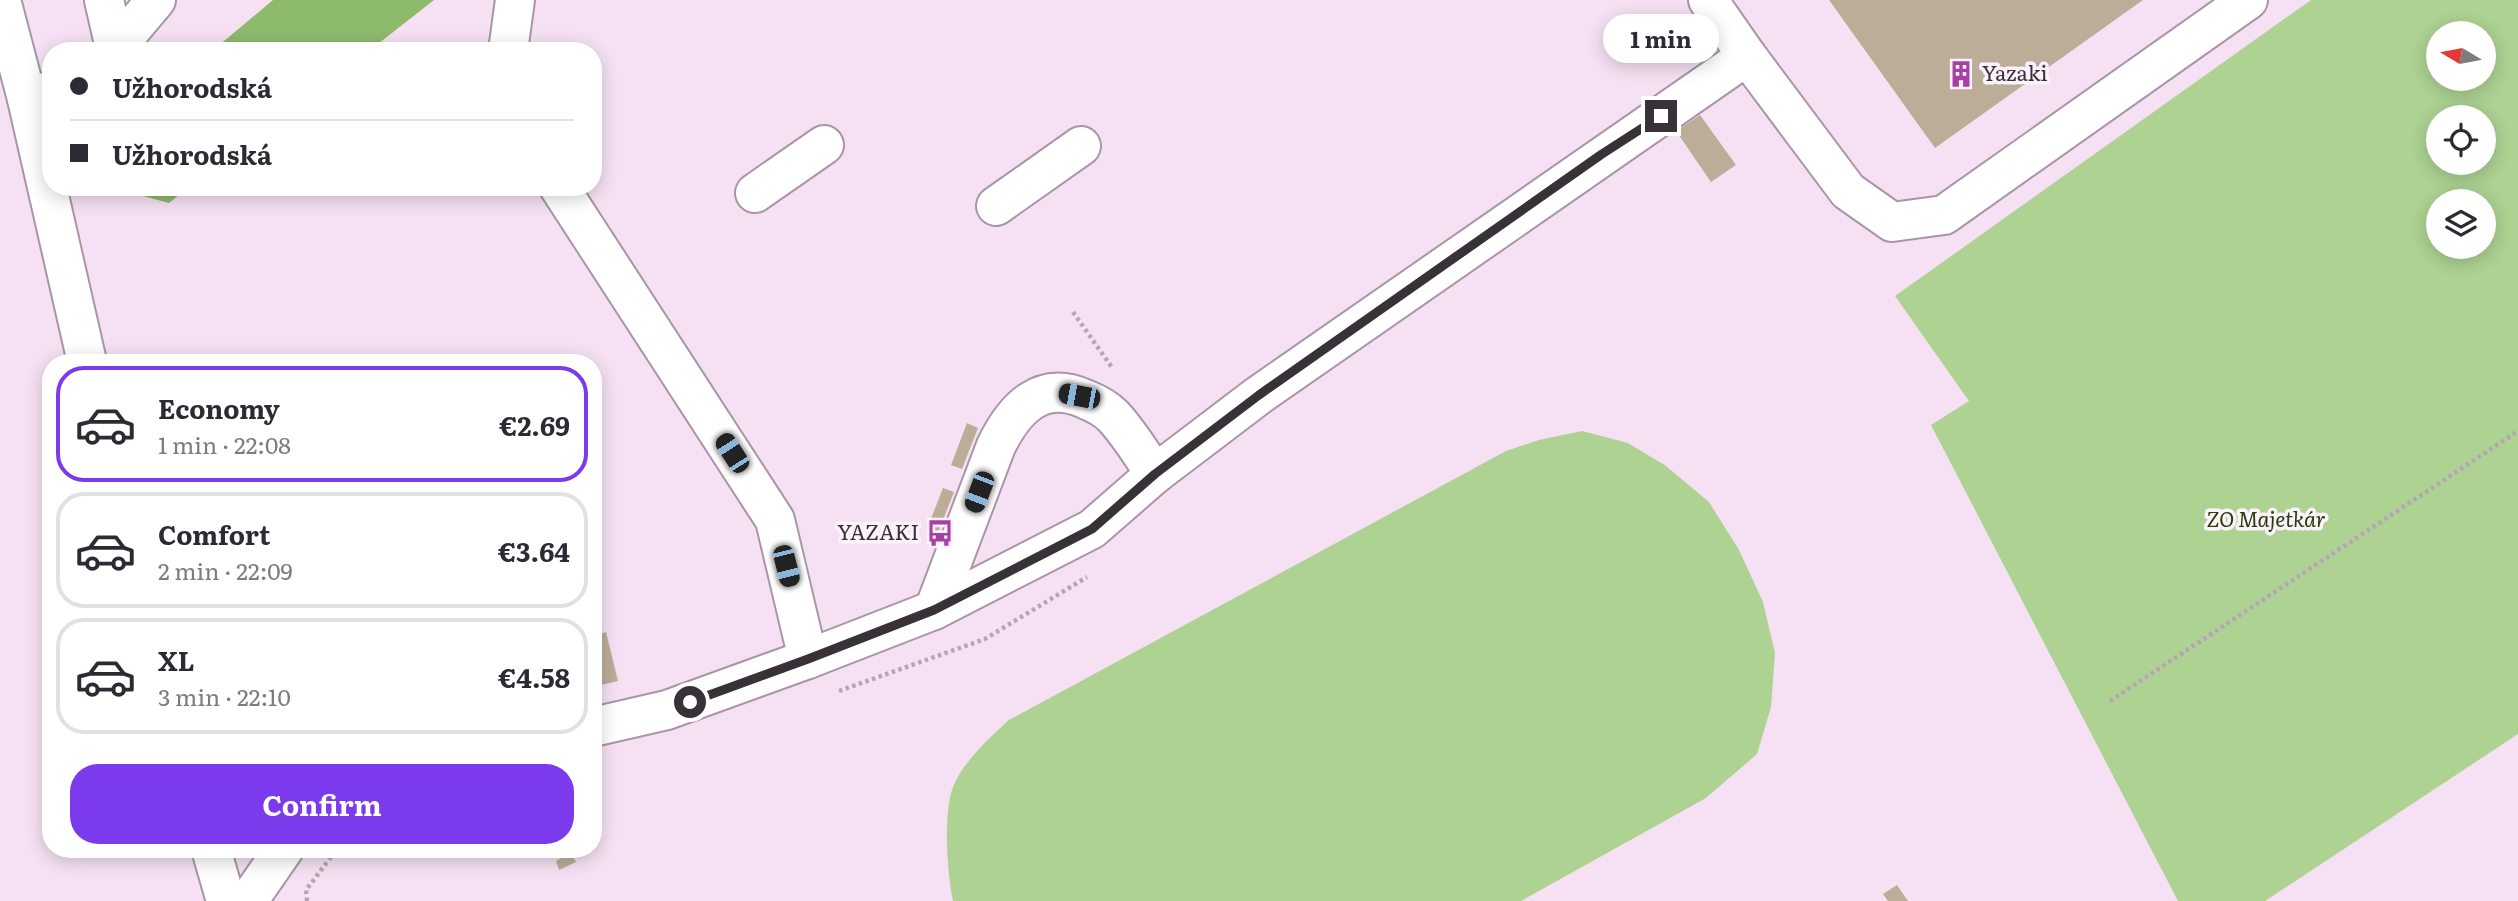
<!DOCTYPE html>
<html lang="en">
<head>
<meta charset="utf-8">
<style>
	body { margin:0; font-family:Literata,serif; background:#f7f7f7; color:#2b2b33; height:100vh; display:flex; flex-direction:column; font-size:26px; white-space:nowrap }
	* { box-sizing:border-box; margin:0 }
	p { font-size:23px; color:#7c7c81 }
	.icon { flex:none; width:38px; height:38px; fill:none; stroke:currentColor; stroke-width:2; stroke-linecap:round; stroke-linejoin:round }
	.map { position:relative; flex:1; overflow:hidden }
	.panel { position:absolute; left:42px; top:354px; width:560px; height:504px; display:flex; flex-direction:column; background:#fff; border-radius:28px; box-shadow:0 4px 18px #0003 }
	.panel>* { flex:none }
	.banner { position:absolute; left:42px; top:42px; width:560px; height:154px; border-radius:28px; box-shadow:0 4px 18px #0003; display:grid; align-content:center; height:154px; padding:0 28px; background:#fff }
	.needle { width:46px; rotate:280deg }
	.tools { position:absolute; left:2426px; top:21px; display:grid; gap:14px }
	.tools a { display:grid; place-items:center; width:70px; height:70px; border-radius:50%; background:#fff; box-shadow:0 4px 18px #0003; font-size:35px }
	.end { position:absolute; width:32px; height:32px; margin:-16px; border:9px solid #383138; background:#fff; box-shadow:0 0 0 4px #fff }
	.from { border-radius:50% }
	.bubble { position:absolute; height:49px; border-radius:24px; background:#fff; box-shadow:0 4px 18px #0003; font-size:23px; font-weight:700; line-height:49px; text-align:center }
	.car { position:absolute; width:21px; height:42px; margin:-21px -10px; border-radius:9px; box-shadow:0 0 5px 2px #0007; background:linear-gradient(#222 24%,#8ab4d8 0 40%,#222 0 76%,#8ab4d8 0 86%,#222 0) }
	.banner b { display:flex; align-items:center; gap:24px; height:66px; font-size:26px }
	.banner b+b { border-top:2px solid #e1e1e2 }
	.banner i { width:18px; height:18px; background:#2b2b33 }
	ul { padding:12px 0 0; list-style:none }
	li { display:flex; align-items:center; gap:21px; height:116px; margin:0 14px 10px; padding:0 14px; border:4px solid #e1e1e2; border-radius:28px }
	li div { flex:1 }
	li b { display:block; font-size:26px }
	li em { font-style:normal; font-weight:700 }
	li.active { border-color:#7c3aed }
	li>.icon { width:63px; height:63px; stroke-width:1.5 }
	.cta { display:flex; gap:14px; margin-top:auto; padding:14px 28px }
	.cta a { flex:1; height:80px; border-radius:28px; background:#7c3aed; color:#fff; font-size:28px; font-weight:700; line-height:80px; text-align:center }
	.map>svg:first-child { display:block }
	.green { fill:#add292; fill-rule:evenodd }
	.forest { fill:#8eba6c }
	.building { fill:#bcad99 }
	.lines { fill:none; stroke-linecap:round; stroke-linejoin:round }
	.minor-casing { stroke:#a896a7; stroke-width:42 }
	.major-casing { stroke:#a896a7; stroke-width:42 }
	.path { stroke:#b6a6b5; stroke-width:4.5; stroke-dasharray:3.5 3.5; stroke-linecap:butt }
	.minor { stroke:#fff; stroke-width:38 }
	.major { stroke:#fff; stroke-width:38 }
	.route { stroke:#383138; stroke-width:9 }
	.labels { text-anchor:middle; stroke-width:7; stroke-linejoin:round; paint-order:stroke }
	.poi-label { font-size:21px; fill:#383138; stroke:#fdf1fc; text-anchor:start }
	.park-label { font-size:21px; font-style:italic; fill:#243f06; stroke:#fdf1fc }
</style>
</head>
<body>
<div class="map">
<svg width="2518" height="901" viewBox="0 0 2518 901">
	<rect width="100%" height="100%" fill="#f5e1f3"/>
	<g class="green">
		<path d="M2311,0H2518V734L2265,901H2178L1931,425L1969,401L1895,296ZM2438,33H2483V79H2438ZM2438,117H2483V163H2438ZM2438,201H2483V247H2438Z"/>
		<path d="M1582,431L1628,443L1666,466L1709,502L1739,550L1763,602L1775,653L1771,707L1757,754L1706,798L1521,901H953C947,873 943,813 953,787C963,762 989,738 1009,720L1506,451L1539,440Z"/>
	</g>
	<g class="forest">
		<path d="M273,0H434L369,51H212Z"/>
		<path d="M127,187H189L169,203L128,192Z"/>
	</g>
	<g class="building">
		<path d="M1829,0H2143L1935,148Z"/>
		<path d="M1700,115L1736,165L1711,182L1676,131Z"/>
		<path d="M967,423L978,428L962,469L951,465Z"/>
		<path d="M943,488L954,492L938,533L927,529Z"/>
		<path d="M606,632L618,681L593,687V636Z"/>
		<path d="M571,853L576,862L559,870L556,861Z"/>
		<path d="M1897,885L1908,901H1888L1883,894Z"/>
	</g>
	<g class="lines">
		<defs>
			<g id="minor">
				<path d="M104,0L115,48"/>
				<path d="M1708,0L1747,56L1848,191L1892,222L1944,215L2248,0"/>
				<path d="M113,51L156,0"/>
				<path d="M508,51L515,0"/>
				<path d="M27,99L51,90"/>
				<path d="M559,187L775,520L808,659"/>
				<path d="M755,193L824,145"/>
				<path d="M996,206L1081,146"/>
				<path d="M934,610L996,446C1014,409 1041,379 1085,399C1095,403 1106,409 1113,416C1129,433 1142,455 1155,474"/>
				<path d="M593,727L667,710L808,659L934,610L1092,529L1155,474L1259,395L1747,56"/>
				<path d="M248,901L284,849"/>
			</g>
			<g id="major">
				<path d="M1,0L27,99L87,362"/>
				<path d="M211,849L226,901"/>
			</g>
		</defs>
		<use href="#minor" class="minor-casing"/>
		<use href="#major" class="major-casing"/>
		<g class="path">
			<path d="M1073,312L1113,369"/>
			<path d="M839,691L985,639L1087,577"/>
			<path d="M2110,701L2518,431"/>
			<path d="M307,901L306,890L337,849"/>
		</g>
		<use href="#minor" class="minor"/>
		<use href="#major" class="major"/>
	</g>
	<g class="lines">
		<path class="route" d="M690,702L808,659L934,610L1092,529L1155,474L1259,395L1602,154L1661,116"/>
	</g>
	<defs>
		<symbol id="building-bare" viewBox="-9 -9 18 18"><path d="M-4-6H4V6H1V3H-1V6H-4ZM-2.5-4.3h1.7v1.8h-1.7ZM.8-4.3h1.7v1.8H.8ZM-2.5-1h1.7V.8h-1.7ZM.8-1h1.7V.8H.8Z" fill="#a640a4" stroke="#fdf1fc" stroke-width="2.5" paint-order="stroke"/></symbol>
		<symbol id="bus-bare" viewBox="-9 -9 18 18"><path d="M-5-6H5V4H4V6H2V4H-2V6H-4V4H-5ZM-3.5-4V0h7V-4ZM-3.5 1.2v1.5H-2V1.2ZM2 1.2v1.5H3.5V1.2Z" fill="#a640a4" stroke="#fdf1fc" stroke-width="2.5" paint-order="stroke"/></symbol>
	</defs>
	<g fill-rule="evenodd">
		<use href="#building-bare" x="1942" y="55" width="38" height="38"/>
		<use href="#bus-bare" x="921" y="514" width="38" height="38"/>
	</g>
	<g class="labels">
		<g class="poi-label">
			<text x="1982" y="81">Yazaki</text>
			<text x="919" y="540" text-anchor="end">YAZAKI</text>
		</g>
		<g class="park-label">
			<text x="2266" y="527">ZO Majetkár</text>
		</g>
	</g>
</svg>
<div class="tools">
<a><svg class="needle" viewBox="-14 -14 28 28"><path d="M0-13l5 13h-10z" fill="#e53935"/><path d="M0 13l5-13h-10z" fill="#7c7c81"/></svg></a>
<a><svg class="icon" aria-label="locate" viewBox="0 0 24 24"><circle cx="12" cy="12" r="6"/><path d="M12 2v4M12 18v4M2 12h4M18 12h4"/></svg></a>
<a><svg class="icon" aria-label="layers" viewBox="0 0 24 24"><path d="M12 4l9 5-9 5-9-5zM3 14l9 5 9-5"/></svg></a>
</div>
<i class="end from" style="left:690px;top:702px"></i>
<i class="end" style="left:1661px;top:116px"></i>
<div class="bubble" style="left:1603px;top:14px;width:116px">1 min</div>
<i class="car" style="left:1079px;top:396px;rotate:281deg"></i>
<i class="car" style="left:732px;top:453px;rotate:327deg"></i>
<i class="car" style="left:979px;top:492px;rotate:201deg"></i>
<i class="car" style="left:786px;top:566px;rotate:166deg"></i>
<div class="banner">
<b><i class="from"></i>Užhorodská</b>
<b><i></i>Užhorodská</b>
</div>
<section class="panel">
<ul>
<li class="active"><svg class="icon" aria-label="car" viewBox="0 0 24 24"><path d="M5 17H2v-5l4-1 3-4h7l3 4 3 1v5h-3M9 17h6M6 11h13"/><circle cx="7" cy="17" r="2"/><circle cx="17" cy="17" r="2"/></svg><div><b>Economy</b><p>1 min · 22:08</p></div><em>€2.69</em></li>
<li><svg class="icon" aria-label="car" viewBox="0 0 24 24"><path d="M5 17H2v-5l4-1 3-4h7l3 4 3 1v5h-3M9 17h6M6 11h13"/><circle cx="7" cy="17" r="2"/><circle cx="17" cy="17" r="2"/></svg><div><b>Comfort</b><p>2 min · 22:09</p></div><em>€3.64</em></li>
<li><svg class="icon" aria-label="car" viewBox="0 0 24 24"><path d="M5 17H2v-5l4-1 3-4h7l3 4 3 1v5h-3M9 17h6M6 11h13"/><circle cx="7" cy="17" r="2"/><circle cx="17" cy="17" r="2"/></svg><div><b>XL</b><p>3 min · 22:10</p></div><em>€4.58</em></li>
</ul>
<div class="cta"><a>Confirm</a></div>
</section>
</div>
</body>
</html>
